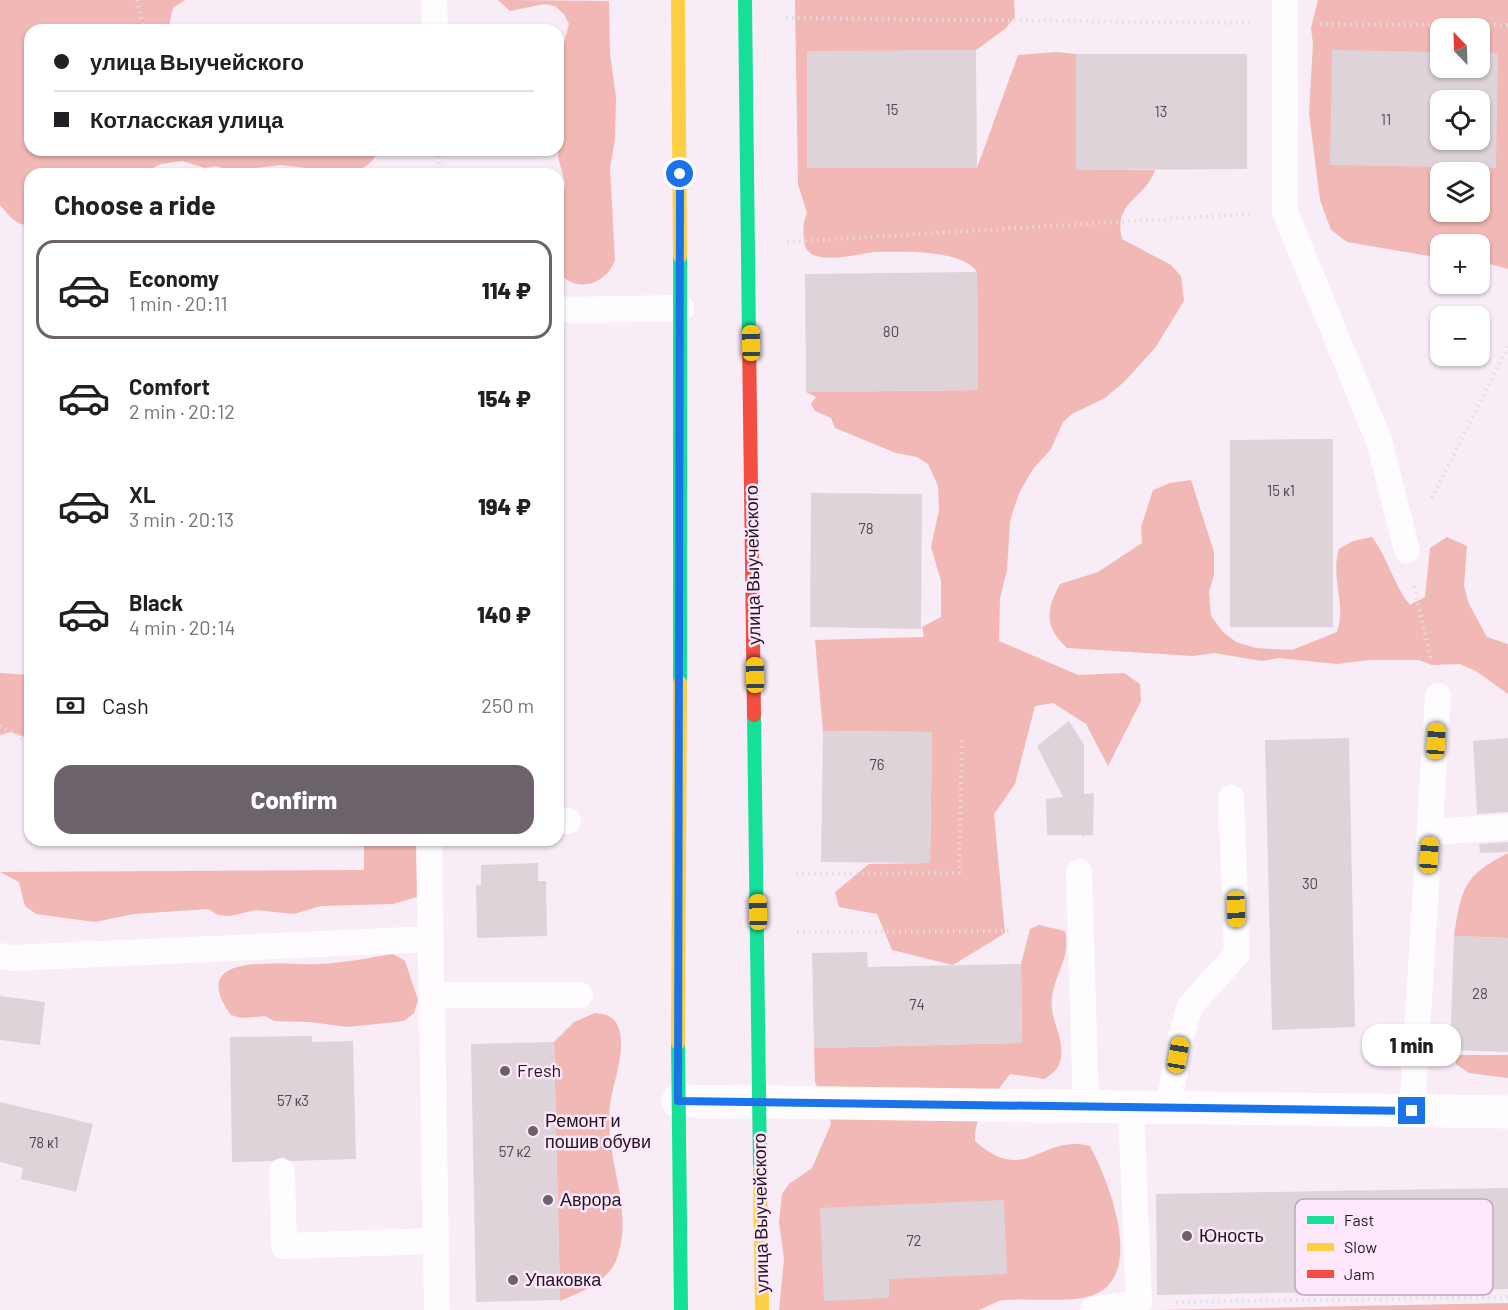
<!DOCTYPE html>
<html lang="en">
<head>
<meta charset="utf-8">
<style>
	body { margin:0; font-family:Barlow,sans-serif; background:#f6f6f6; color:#202124; height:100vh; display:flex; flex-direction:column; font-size:22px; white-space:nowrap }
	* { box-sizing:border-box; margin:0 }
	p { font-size:20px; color:#757577 }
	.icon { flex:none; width:33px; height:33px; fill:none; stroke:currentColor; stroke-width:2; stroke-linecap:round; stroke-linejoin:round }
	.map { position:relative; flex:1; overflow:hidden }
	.drawer { position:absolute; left:24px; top:168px; width:540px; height:678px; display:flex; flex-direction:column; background:#fff; border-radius:18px; box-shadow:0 2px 4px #0004 }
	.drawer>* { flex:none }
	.banner { position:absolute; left:24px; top:24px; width:540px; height:132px; border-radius:18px; box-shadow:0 2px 4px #0004; display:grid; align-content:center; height:132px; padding:0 30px; background:#fff }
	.needle { width:39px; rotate:337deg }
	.controls { position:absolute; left:1430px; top:18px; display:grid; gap:12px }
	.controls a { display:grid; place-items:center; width:60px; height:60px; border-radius:12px; background:#fff; box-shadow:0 2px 4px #0004; font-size:30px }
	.end { position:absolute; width:27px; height:27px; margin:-14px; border:8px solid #1a73e8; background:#fff; box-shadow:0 0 0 3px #fff }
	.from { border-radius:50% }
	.bubble { position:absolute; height:42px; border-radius:18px; background:#fff; box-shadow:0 2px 4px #0004; font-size:20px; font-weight:800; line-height:42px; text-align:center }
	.car { position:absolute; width:18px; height:36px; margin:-18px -9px; border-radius:8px; box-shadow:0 0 4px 2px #0007; background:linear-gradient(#f5c518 24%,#345 0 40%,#f5c518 0 76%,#345 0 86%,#f5c518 0) }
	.banner b { display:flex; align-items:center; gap:21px; height:57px; font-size:22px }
	.banner b+b { border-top:2px solid #e0e0e0 }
	.banner i { width:15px; height:15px; background:#202124 }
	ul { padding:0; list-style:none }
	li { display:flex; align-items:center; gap:18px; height:99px; margin:0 12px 9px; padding:0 18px; border:3px solid transparent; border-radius:18px }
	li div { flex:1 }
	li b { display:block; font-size:22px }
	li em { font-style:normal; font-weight:800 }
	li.selected { border-color:#6c626b }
	li>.icon { width:54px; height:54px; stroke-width:1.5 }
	h2 { padding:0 30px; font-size:27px; line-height:72px }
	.pay { display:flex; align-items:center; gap:15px; height:66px; padding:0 30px; font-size:22px }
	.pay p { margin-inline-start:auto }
	.cta { display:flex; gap:12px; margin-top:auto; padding:12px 30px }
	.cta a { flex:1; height:69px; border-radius:18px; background:#6c626b; color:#fff; font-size:24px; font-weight:800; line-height:69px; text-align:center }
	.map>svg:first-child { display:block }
	.forest { fill:#f1b8b5; fill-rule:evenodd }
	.building { fill:#dfd3da; fill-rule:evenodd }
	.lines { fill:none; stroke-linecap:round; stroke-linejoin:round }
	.path { stroke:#e1dde0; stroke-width:4; stroke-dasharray:1.5 4.5; stroke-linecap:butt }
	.lane { stroke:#fefcfe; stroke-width:26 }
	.street { stroke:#fefcfe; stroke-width:33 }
	.fast { stroke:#16e098; stroke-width:14 }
	.slow { stroke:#ffcf43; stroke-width:14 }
	.jam { stroke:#f24e42; stroke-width:14 }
	.route { stroke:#1a73e8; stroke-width:8 }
	.poi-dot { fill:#6c626b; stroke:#fee6fb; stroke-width:2 }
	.labels { text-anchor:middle; stroke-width:5; stroke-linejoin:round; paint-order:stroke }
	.number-label { font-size:15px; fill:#544a52 }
	.street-label { font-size:18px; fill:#20171f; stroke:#fee6fb }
	.poi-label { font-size:18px; fill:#20171f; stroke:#fee6fb; text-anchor:start }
	.key { fill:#fee6fb; stroke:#bba8b9; stroke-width:1.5 }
	.key-label { font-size:16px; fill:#20171f }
</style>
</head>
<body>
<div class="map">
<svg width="1508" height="1310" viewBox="0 0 1508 1310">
	<rect width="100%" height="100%" fill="#f8ecf7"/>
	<g class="forest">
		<path d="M0,0H185L173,8L168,30H30V150H377C376,161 363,169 353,173L280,165L233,171L215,166L205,168L182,161L161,164L141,174H30V226C14,224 10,216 0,205Z"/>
		<path d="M498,0L609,1L610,54L616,97L615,139L610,169L615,260C607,284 575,295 558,271L562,234L560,222L565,183L558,157V97L563,73V47L569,24L564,14L555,6L544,4L510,11Z"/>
		<path d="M795,0H1014L1015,17L1005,29L976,50L807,52V168H977L1018,55L1056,52L1076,54V170H1155C1145,200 1113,200 1122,239L1171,265L1181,276L1184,301L1155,348L1124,382L1105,398L1072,414L1063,422L1051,449L1033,469L1019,493L1010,521L1007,570L1000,598L999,641L1078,675L1124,673L1140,684L1141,701L1108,766L1086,724L1053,703L1035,706L1015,784L994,814L1005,933L953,965L892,950L877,914L839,907L835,892L869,864L930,863L932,732L823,731L815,640L924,637L922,627L941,617V581L931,547L939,510L938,486L928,464L917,457L896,453L835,428L831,418L815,411L811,404L816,397L806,392L978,390L977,272C962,249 902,252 876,252C862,252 805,271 804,240C803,229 803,222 807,213L798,184Z"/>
		<path d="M1318,0H1508V269L1479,261V244H1440V257H1435L1347,242L1331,230L1320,200L1309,113L1313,44L1311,28ZM1440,28H1479V68H1440ZM1440,100H1479V140H1440ZM1440,172H1479V212H1440Z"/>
		<path d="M1191,480L1214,552V575L1209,592L1211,616L1223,632L1236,642L1256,648L1292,650L1337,632C1347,603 1330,579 1339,549L1353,541L1372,537C1388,558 1393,584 1410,605L1425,597L1430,548L1447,537L1467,546L1464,586L1469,604L1487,637L1508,644V694L1476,671L1460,664L1432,665L1419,660H1369L1337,664L1278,658L1262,661L1214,653L1193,656L1067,648C1044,627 1046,610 1060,584L1098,572L1142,543L1141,527L1153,490L1170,483Z"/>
		<path d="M0,673L30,675V739L10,732L0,735Z"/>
		<path d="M364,840H422L420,896L393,904L321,906L294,914L256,910L230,916L218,915L208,909L134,914L95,922L36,914L25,906L19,882L0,872L364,870Z"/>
		<path d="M1508,853V938L1454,936C1462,888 1463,876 1508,853Z"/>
		<path d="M1039,925L1065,931C1071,959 1055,972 1052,998C1049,1017 1064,1037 1061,1057C1060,1068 1053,1073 1045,1079L1010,1074C994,1097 974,1111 975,1141C1026,1187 1041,1133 1090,1146C1110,1184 1151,1287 1082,1298C1056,1302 1030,1298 1004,1300C996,1301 987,1307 979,1310H779L784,1259L779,1222L782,1194L789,1184L812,1168L831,1124L829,1113L815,1082L814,1048L1022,1043L1021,964L1030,929Z"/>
		<path d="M393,954L405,961L418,1000L414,1013L404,1021L348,1027L310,1022L274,1021L265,1016L242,1018L231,1015C183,949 286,966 319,964C344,963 368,958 393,954Z"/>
		<path d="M595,1013C607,1014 615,1017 619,1029C626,1052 613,1082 610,1105C603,1158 637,1212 615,1263C605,1283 579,1293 560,1301L554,1042L574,1022Z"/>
		<path d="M1455,1055H1508V1078L1469,1073L1456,1064Z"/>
		<path d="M1508,1303V1310H1160Z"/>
	</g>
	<g class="building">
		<path d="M976,50L977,168H807V51Z"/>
		<path d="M1332,50L1440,52V68H1479V52L1498,53L1496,168L1330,165ZM1440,100H1479V140H1440Z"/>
		<path d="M1076,54H1247V169L1076,170Z"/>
		<path d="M977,272L978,390L806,392L805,274Z"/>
		<path d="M1333,439V627H1230V440Z"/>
		<path d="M811,493L922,494L921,629L810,627Z"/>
		<path d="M1069,721L1084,745V794L1094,793L1093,835H1084V838L1082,835H1047L1046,799L1063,797L1037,746Z"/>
		<path d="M823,731L932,732L930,863L821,862Z"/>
		<path d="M1349,738L1355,1027L1272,1030L1265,740Z"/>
		<path d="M1508,738V812L1477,814L1473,741Z"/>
		<path d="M1508,842V852L1480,853L1479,844Z"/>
		<path d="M538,863V881H546L547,936L477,938L476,885L481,886V865Z"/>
		<path d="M1454,936L1508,938V1052L1450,1050Z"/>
		<path d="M867,952L868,967L1021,964L1022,1043L814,1048L812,953Z"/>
		<path d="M0,996L45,1002L40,1045L0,1040Z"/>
		<path d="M312,1036V1042L353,1041L356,1159L291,1161L282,1157L272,1161L232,1162L230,1037Z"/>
		<path d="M554,1042L560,1300L476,1302L471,1044Z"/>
		<path d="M0,1102L93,1124L76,1192L21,1179L23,1168L0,1162Z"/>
		<path d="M1508,1188V1289L1157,1295L1156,1194Z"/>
		<path d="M1004,1200L1007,1274L889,1279V1298L824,1301L820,1208Z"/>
	</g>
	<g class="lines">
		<g class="path">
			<path d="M137,0L144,30"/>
			<path d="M786,18L1249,23"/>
			<path d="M1320,24L1508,25"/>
			<path d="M439,150L440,174"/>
			<path d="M787,242L1250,214"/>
			<path d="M1432,498L1508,346"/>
			<path d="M1414,586L1431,660"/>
			<path d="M0,726L30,742"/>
			<path d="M796,874L959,873L962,738"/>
			<path d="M797,932L1011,931"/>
			<path d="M1176,1302L1508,1297"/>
		</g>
		<g class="lane">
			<path d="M434,0L435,30"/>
			<path d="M1285,0V212L1379,441L1407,550"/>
			<path d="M558,310L681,308"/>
			<path d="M558,821H568"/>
			<path d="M1430,832L1508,827"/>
			<path d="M429,840L437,1310"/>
			<path d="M1079,872L1086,1108"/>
			<path d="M0,956L12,958L431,939"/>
			<path d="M432,995H580"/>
			<path d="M1168,1109L1181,1037L1190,1006L1237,954L1231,798"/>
			<path d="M1412,1111L1438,696"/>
			<path d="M282,1172L284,1246L436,1241"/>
			<path d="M1093,1310L1139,1302L1131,1108"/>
		</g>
		<path class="street" d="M678,1101L1508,1112"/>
		<g class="fast">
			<path d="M745,0L749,338"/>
			<path d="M680,683V256"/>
			<path d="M754,715L760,1168"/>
			<path d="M678,1043L681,1310"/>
		</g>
		<g class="slow">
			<path d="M678,0L680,256"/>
			<path d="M678,1043L680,683"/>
			<path d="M760,1168L762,1310"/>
		</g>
		<path class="jam" d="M749,338L754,715"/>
	</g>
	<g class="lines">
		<path class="route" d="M680,174L678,1101L1412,1111"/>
	</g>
	<g class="poi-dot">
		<circle cx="505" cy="1071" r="6"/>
		<circle cx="533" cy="1131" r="6"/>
		<circle cx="548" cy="1200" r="6"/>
		<circle cx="1187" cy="1236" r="6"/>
		<circle cx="513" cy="1280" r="6"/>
	</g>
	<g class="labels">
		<g class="number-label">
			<text x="892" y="115">15</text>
			<text x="1161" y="117">13</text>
			<text x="1386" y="125">11</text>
			<text x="891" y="337">80</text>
			<text x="1281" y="496">15 к1</text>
			<text x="866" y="534">78</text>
			<text x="877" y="770">76</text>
			<text x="1310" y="889">30</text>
			<text x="1480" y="999">28</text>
			<text x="917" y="1010">74</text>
			<text x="293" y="1106">57 к3</text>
			<text x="44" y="1148">78 к1</text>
			<text x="515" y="1157">57 к2</text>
			<text x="914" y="1246">72</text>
		</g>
		<g class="street-label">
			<text transform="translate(753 565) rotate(-91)" y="6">улица Выучейского</text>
			<text transform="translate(761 1213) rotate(-91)" y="6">улица Выучейского</text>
		</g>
		<g class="poi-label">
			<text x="517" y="1077">Fresh</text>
			<text x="545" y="1127">Ремонт и<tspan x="545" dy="21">пошив обуви</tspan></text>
			<text x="560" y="1206">Аврора</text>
			<text x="1199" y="1242">Юность</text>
			<text x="525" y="1286">Упаковка</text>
		</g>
	</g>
	<rect x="1295" y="1199" width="198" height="96" rx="9" class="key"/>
	<rect x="1307" y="1216" width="27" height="8" fill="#16e098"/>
	<rect x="1307" y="1243" width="27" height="8" fill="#ffcf43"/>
	<rect x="1307" y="1270" width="27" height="8" fill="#f24e42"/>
	<g class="key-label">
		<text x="1344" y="1226">Fast</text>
		<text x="1344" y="1253">Slow</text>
		<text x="1344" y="1280">Jam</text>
	</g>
</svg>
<div class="controls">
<a><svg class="needle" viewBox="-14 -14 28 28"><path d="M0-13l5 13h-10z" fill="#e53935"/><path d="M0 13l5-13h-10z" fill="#757577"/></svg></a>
<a><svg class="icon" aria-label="locate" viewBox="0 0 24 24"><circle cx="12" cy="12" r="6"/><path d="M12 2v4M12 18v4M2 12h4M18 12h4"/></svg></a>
<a><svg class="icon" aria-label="layers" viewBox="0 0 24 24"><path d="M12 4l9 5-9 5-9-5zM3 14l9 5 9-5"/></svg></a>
<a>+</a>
<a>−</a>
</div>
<i class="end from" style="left:680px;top:174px"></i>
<i class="end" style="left:1412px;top:1111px"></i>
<div class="bubble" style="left:1362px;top:1024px;width:99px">1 min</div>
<i class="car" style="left:751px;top:343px;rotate:359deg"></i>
<i class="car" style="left:755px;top:675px;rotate:359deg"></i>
<i class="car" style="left:1436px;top:741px;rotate:4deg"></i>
<i class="car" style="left:1429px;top:855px;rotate:4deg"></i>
<i class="car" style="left:1236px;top:909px;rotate:178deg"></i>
<i class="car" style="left:758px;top:912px;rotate:359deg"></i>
<i class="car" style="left:1178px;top:1055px;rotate:10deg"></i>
<div class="banner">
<b><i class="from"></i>улица Выучейского</b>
<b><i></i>Котласская улица</b>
</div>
<section class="drawer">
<h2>Choose a ride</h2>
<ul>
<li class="selected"><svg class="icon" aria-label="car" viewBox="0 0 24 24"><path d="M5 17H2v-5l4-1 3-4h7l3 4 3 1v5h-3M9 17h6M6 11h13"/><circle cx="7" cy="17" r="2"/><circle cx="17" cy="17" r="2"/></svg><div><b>Economy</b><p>1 min · 20:11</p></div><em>114 ₽</em></li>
<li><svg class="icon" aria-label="car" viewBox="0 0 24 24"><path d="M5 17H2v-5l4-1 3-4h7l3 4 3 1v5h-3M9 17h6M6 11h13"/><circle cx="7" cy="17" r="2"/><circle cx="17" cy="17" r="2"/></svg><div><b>Comfort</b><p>2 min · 20:12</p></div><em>154 ₽</em></li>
<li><svg class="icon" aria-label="car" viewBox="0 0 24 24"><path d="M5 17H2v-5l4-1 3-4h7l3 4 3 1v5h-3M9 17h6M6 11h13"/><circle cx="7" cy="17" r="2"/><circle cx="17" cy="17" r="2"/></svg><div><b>XL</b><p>3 min · 20:13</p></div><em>194 ₽</em></li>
<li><svg class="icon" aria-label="car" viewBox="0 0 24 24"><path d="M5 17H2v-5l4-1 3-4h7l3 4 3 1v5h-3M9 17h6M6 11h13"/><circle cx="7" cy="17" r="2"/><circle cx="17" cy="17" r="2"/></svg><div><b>Black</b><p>4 min · 20:14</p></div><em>140 ₽</em></li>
</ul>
<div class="pay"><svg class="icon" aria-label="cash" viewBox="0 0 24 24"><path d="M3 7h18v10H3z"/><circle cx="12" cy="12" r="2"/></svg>Cash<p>250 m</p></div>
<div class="cta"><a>Confirm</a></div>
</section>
</div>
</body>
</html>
